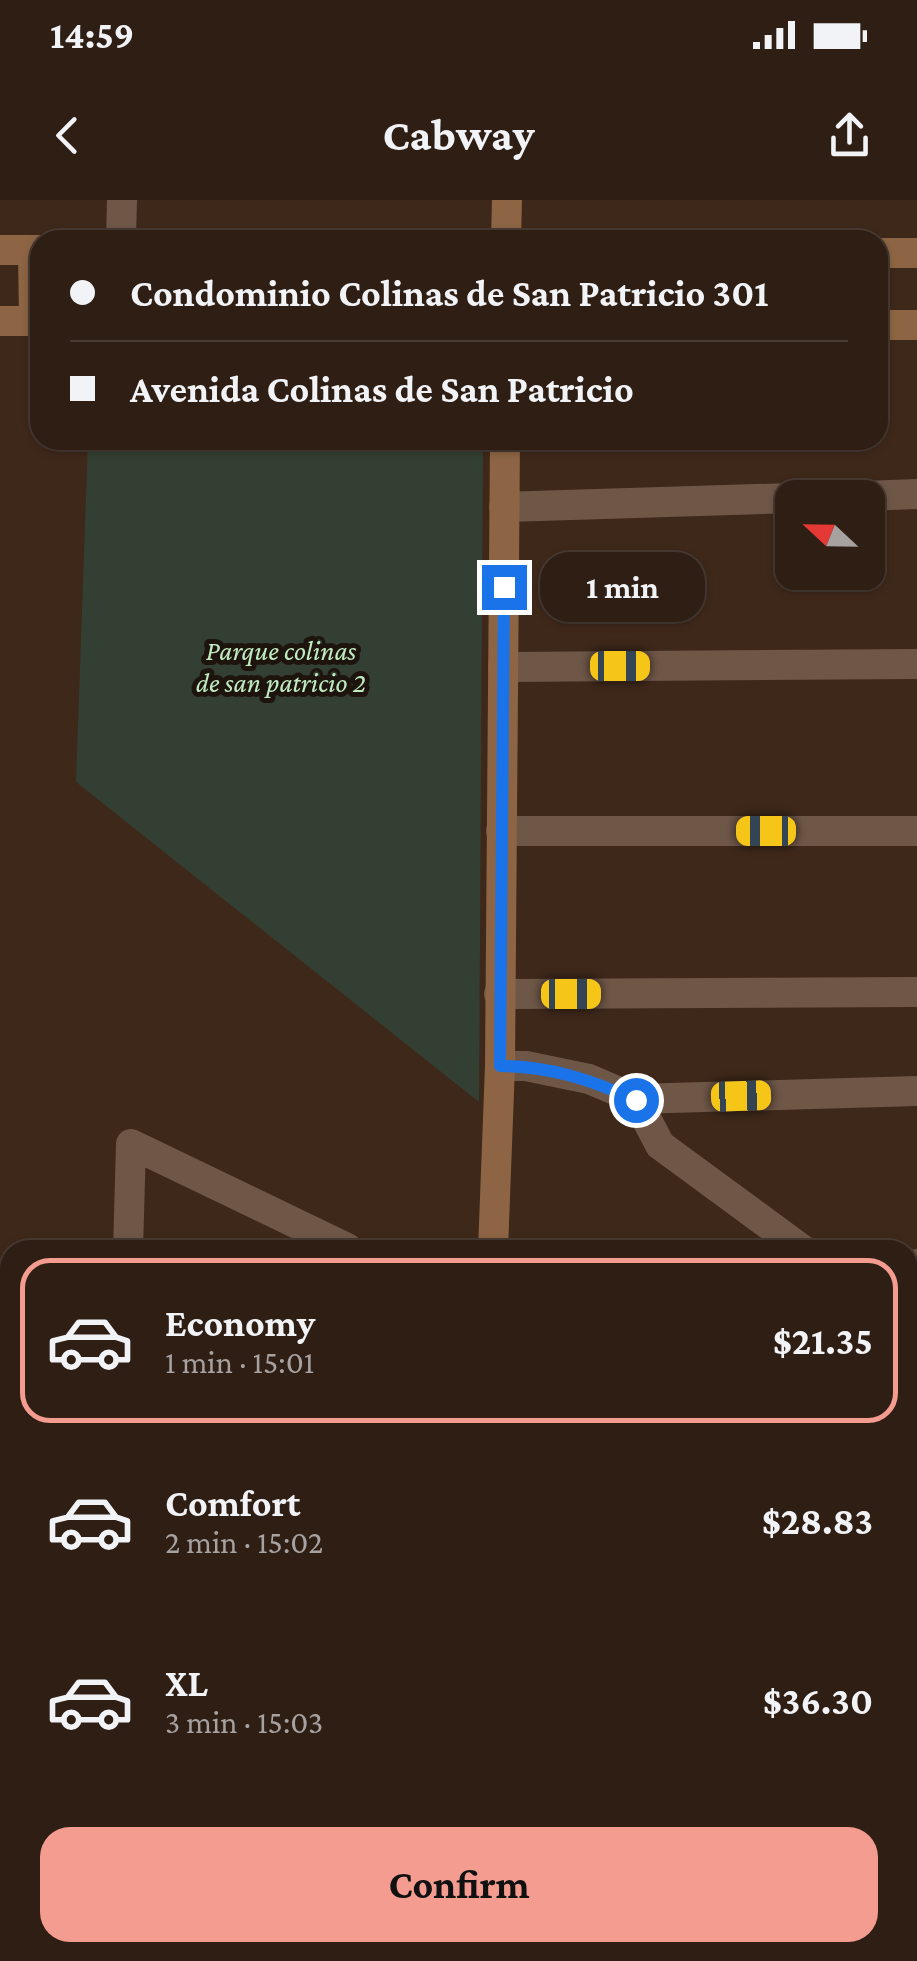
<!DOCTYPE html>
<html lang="en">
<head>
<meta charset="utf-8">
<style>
	body { margin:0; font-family:"Crimson Pro",serif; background:#36271d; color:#f1f3f6; height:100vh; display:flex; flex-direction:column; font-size:38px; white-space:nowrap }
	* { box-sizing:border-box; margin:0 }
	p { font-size:32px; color:#a7a2a0 }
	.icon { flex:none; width:55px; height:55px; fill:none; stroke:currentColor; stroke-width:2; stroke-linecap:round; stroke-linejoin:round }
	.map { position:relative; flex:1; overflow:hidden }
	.panel { position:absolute; left:0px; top:1040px; width:918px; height:722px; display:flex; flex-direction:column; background:#2e1e14; border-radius:30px 30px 0 0; box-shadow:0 2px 8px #0004,0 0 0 2px #493c34 }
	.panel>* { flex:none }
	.guide { position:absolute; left:30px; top:30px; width:858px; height:220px; border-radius:30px; box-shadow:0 2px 8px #0004,0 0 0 2px #493c34; display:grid; align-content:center; height:220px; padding:0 40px; background:#2e1e14 }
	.needle { width:65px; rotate:292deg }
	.buttons { position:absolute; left:775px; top:280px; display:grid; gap:20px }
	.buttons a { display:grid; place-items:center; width:110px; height:110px; border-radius:20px; background:#2e1e14; box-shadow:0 2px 8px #0004,0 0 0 2px #493c34; font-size:50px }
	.end { position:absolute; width:45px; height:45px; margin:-22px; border:12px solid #1a73e8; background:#fff; box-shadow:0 0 0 5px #fff }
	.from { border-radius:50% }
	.bubble { position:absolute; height:70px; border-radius:30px; background:#2e1e14; box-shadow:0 2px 8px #0004,0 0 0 2px #493c34; font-size:32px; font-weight:700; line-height:70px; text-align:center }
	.car { position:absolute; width:30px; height:60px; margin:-30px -15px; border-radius:12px; box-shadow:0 0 8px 2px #0007; background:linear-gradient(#f5c518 24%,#345 0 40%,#f5c518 0 76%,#345 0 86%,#f5c518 0) }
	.guide b { display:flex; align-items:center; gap:35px; height:95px; font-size:38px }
	.guide b+b { border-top:2px solid #493c34 }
	.guide i { width:25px; height:25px; background:#f1f3f6 }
	ul { padding:18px 0 0; list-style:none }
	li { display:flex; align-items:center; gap:30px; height:165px; margin:0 20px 15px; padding:0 20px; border:5px solid transparent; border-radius:30px }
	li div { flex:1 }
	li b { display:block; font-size:38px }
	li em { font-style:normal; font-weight:700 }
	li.current { border-color:#f59c90 }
	li>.icon { width:90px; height:90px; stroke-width:1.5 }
	.action { display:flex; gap:20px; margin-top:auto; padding:20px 40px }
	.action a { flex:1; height:115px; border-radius:30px; background:#f59c90; color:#111; font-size:40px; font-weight:700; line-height:115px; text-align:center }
	.status { display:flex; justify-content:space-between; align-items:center; height:70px; padding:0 50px; background:#2e1e14; direction:ltr }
	.status svg { height:28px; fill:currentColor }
	header { display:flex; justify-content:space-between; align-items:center; height:130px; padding:0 40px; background:#2e1e14; font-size:45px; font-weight:700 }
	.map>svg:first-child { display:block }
	.green { fill:#333f33 }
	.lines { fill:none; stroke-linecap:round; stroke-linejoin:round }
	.street { stroke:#6f5748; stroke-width:30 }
	.secondary { stroke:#8d6544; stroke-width:30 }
	.route { stroke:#1a73e8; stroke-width:12 }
	.labels { text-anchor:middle; stroke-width:10; stroke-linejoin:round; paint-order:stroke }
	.park-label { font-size:28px; font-style:italic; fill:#c0ecc2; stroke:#1d140d }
</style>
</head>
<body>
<div class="status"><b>14:59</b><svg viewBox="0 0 49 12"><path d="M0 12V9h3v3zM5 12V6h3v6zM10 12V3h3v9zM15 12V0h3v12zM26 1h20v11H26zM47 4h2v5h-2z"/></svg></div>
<header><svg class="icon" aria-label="back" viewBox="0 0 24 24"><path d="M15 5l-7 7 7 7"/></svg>Cabway<svg class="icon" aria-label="share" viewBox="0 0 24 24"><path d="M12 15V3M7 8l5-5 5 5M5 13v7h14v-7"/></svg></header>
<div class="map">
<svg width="917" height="1761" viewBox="0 0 917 1761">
	<rect width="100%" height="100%" fill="#3e281a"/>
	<path class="green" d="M88,240H483L479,902L76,582Z"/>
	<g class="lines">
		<g class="street">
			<path d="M121,40L122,0"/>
			<path d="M812,298L917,294"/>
			<path d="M504,307L792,298"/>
			<path d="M503,467L917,464"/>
			<path d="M501,631H917"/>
			<path d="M499,794L917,792"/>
			<path d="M500,866H526L589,879L636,899L917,891"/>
			<path d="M636,899L660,945L803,1050"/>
			<path d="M128,1050L131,944L347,1048V1050"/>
			<path d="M908,1068L917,1064"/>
			<path d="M0,1379L10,1380"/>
			<path d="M908,1493L917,1495"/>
			<path d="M0,1570L10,1571"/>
			<path d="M908,1681L917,1682"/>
			<path d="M0,1730L4,1694L10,1695"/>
			<path d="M520,1752L590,1761"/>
			<path d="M857,1761L858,1752"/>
		</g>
		<g class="secondary">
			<path d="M506,40L507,0"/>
			<path d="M0,50H40"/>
			<path d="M33,50L34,121"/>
			<path d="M878,53H917"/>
			<path d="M0,121H40"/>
			<path d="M878,125H917"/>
			<path d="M493,1050L500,866L505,240"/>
			<path d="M462,1761L463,1752"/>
		</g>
	</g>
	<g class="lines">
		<path class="route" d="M504,387L500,866C550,866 591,880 636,900"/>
	</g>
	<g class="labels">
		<g class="park-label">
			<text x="281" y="460">Parque colinas<tspan x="281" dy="32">de san patricio 2</tspan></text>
		</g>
	</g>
</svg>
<div class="buttons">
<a><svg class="needle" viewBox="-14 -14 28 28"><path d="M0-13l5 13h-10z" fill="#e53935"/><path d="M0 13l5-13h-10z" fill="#a7a2a0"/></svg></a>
</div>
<i class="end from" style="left:636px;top:900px"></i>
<i class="end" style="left:504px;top:387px"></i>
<div class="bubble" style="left:540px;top:352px;width:165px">1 min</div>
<i class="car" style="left:620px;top:466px;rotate:90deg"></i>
<i class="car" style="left:766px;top:631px;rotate:270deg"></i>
<i class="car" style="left:571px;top:794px;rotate:90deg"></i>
<i class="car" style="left:741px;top:896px;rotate:88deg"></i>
<div class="guide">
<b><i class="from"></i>Condominio Colinas de San Patricio 301</b>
<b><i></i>Avenida Colinas de San Patricio</b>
</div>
<section class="panel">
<ul>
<li class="current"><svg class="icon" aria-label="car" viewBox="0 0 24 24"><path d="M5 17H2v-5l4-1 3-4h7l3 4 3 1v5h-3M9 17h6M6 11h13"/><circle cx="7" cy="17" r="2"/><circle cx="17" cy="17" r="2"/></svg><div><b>Economy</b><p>1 min · 15:01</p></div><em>$21.35</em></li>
<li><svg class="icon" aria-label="car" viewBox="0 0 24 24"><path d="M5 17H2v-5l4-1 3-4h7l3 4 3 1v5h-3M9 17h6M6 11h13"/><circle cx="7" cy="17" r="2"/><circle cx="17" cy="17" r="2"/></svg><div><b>Comfort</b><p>2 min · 15:02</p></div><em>$28.83</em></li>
<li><svg class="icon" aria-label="car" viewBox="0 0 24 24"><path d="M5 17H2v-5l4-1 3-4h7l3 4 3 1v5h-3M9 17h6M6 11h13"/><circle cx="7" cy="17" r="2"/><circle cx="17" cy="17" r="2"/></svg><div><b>XL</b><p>3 min · 15:03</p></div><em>$36.30</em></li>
</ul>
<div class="action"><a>Confirm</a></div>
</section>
</div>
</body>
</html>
